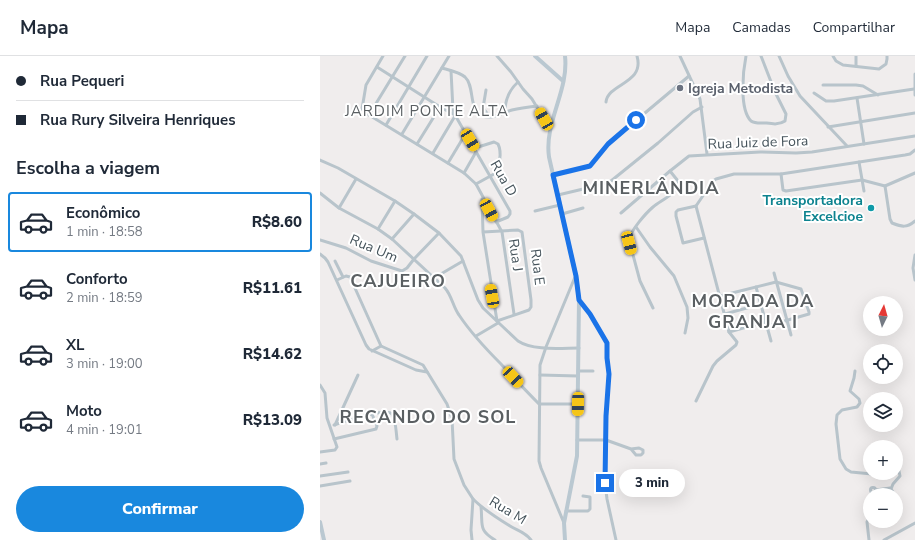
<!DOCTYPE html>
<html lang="pt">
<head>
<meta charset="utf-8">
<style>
	body { margin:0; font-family:"Nunito Sans",sans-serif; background:#f6f6f7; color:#1f2937; height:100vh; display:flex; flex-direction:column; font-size:15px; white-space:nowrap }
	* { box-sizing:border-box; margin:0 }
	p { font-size:13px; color:#747a83 }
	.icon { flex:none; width:22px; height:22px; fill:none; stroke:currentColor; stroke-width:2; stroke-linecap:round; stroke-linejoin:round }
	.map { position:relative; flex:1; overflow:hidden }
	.side { display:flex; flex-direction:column; background:#fff; width:320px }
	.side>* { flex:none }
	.hud { display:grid; align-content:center; height:88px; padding:0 16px; background:#fff }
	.needle { width:26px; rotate:5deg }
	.buttons { position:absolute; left:543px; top:240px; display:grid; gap:8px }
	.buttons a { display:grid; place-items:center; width:40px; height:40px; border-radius:50%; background:#fff; box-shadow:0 4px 16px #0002; font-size:20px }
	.end { position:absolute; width:18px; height:18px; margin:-9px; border:5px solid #1a73e8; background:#fff; box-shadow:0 0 0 2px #fff }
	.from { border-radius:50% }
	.bubble { position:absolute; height:28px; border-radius:14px; background:#fff; box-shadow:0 4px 16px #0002; font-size:13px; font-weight:800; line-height:28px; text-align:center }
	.car { position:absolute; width:12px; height:24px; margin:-12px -6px; border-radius:5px; box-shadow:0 0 3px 1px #0007; background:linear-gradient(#f5c518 24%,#345 0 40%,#f5c518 0 76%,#345 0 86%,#f5c518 0) }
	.hud b { display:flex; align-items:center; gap:14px; height:38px; font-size:15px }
	.hud b+b { border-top:1px solid #e0e1e3 }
	.hud i { width:10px; height:10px; background:#1f2937 }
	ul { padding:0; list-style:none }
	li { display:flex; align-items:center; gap:12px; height:60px; margin:0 8px 6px; padding:0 8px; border:2px solid transparent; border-radius:4px }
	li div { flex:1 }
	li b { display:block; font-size:15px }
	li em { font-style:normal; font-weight:800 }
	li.on { border-color:#1988de }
	li>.icon { width:36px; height:36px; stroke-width:1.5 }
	h2 { padding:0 16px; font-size:18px; line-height:48px }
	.primary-button { display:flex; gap:8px; margin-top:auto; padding:8px 16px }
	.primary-button a { flex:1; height:46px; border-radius:24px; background:#1988de; color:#fff; font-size:16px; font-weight:800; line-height:46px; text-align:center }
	header { display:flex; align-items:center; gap:24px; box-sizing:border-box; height:56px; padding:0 20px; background:#fff; border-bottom:1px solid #e0e1e3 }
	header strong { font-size:19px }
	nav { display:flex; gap:22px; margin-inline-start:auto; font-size:14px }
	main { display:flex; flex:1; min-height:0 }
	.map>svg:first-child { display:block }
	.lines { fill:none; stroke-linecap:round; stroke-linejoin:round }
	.street { stroke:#b8c4cb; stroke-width:3 }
	.secondary { stroke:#bac8d1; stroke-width:4 }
	.route { stroke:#1a73e8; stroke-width:5 }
	.worship-dot { fill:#6b7280; stroke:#fff; stroke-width:1.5 }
	.culture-dot { fill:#0f9aa8; stroke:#fff; stroke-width:1.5 }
	.labels { text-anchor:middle; stroke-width:4; stroke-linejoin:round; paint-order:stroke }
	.worship-label { font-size:14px; font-weight:bold; fill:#5b616d; stroke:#fff; text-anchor:start }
	.street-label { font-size:14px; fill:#45535b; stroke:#fff }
	.culture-label { font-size:14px; font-weight:bold; fill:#0d838f; stroke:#fff; text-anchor:end }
	.neighbourhood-label { font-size:15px; letter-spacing:1px; fill:#5a5f62; stroke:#fff }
	.district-label { font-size:18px; font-weight:bold; letter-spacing:1px; fill:#5a5f62; stroke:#fff }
</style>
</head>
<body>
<header>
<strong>Mapa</strong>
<nav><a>Mapa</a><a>Camadas</a><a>Compartilhar</a></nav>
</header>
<main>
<section class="side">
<div class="hud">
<b><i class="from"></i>Rua Pequeri</b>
<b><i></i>Rua Rury Silveira Henriques</b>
</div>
<h2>Escolha a viagem</h2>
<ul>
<li class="on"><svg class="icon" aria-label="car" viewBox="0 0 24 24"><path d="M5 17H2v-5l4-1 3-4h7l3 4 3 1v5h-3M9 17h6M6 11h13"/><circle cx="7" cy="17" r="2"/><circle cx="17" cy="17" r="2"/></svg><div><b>Econômico</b><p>1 min · 18:58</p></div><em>R$8.60</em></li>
<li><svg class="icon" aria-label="car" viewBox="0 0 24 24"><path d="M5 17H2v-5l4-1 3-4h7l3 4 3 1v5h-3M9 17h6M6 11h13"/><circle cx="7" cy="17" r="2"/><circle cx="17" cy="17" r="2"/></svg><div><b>Conforto</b><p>2 min · 18:59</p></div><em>R$11.61</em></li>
<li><svg class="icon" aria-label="car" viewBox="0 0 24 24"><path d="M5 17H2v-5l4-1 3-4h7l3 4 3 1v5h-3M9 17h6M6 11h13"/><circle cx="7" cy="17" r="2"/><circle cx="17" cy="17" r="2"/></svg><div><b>XL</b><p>3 min · 19:00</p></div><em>R$14.62</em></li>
<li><svg class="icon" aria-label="car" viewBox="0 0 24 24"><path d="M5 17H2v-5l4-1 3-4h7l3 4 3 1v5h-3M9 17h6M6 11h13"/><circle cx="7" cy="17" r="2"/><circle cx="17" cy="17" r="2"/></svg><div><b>Moto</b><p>4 min · 19:01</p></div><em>R$13.09</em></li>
</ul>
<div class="primary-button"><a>Confirmar</a></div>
</section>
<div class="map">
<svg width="595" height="484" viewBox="0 0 595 484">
	<rect width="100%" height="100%" fill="#f0eded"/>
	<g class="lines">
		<g class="street">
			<path d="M63,0L46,29L42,53L49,59L144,117L156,128L182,176L194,258"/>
			<path d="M177,0L191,16L203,33L212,43L224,63L231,70"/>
			<path d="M360,0L380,43L387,98"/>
			<path d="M426,0C423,15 419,53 431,65C435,68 442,67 446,67C453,68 459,69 465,65L466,58L455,36L441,0"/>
			<path d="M459,0L468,20L480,40L527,90"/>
			<path d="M513,0L516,5L523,9L559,13L566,8L567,3V0"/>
			<path d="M536,10V0"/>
			<path d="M57,11L120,51L135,59"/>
			<path d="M122,12C129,14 139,16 145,21C157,32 145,62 171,61C178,60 185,56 192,54C200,52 208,51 217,50"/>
			<path d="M131,15L133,54L135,59L190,155V158L188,161L176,166"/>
			<path d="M595,18V39"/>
			<path d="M503,29H536L543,30L558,39"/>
			<path d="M166,34L163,52L169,60"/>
			<path d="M494,37L506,45H514L594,33"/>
			<path d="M537,42L544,88"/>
			<path d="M286,46C288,27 325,28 317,0"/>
			<path d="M185,56C185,44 189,34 198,26"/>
			<path d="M49,59L85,0"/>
			<path d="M66,69L107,0"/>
			<path d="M508,71L595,57"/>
			<path d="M82,78L129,0"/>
			<path d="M97,88L120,51"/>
			<path d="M155,92L174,86L178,88C182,96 180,111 174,118L156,128"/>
			<path d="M113,97L135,60"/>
			<path d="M0,104L18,112L75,145L94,158L119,177L141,200L158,244L163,252L198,285C213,295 241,292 259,292"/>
			<path d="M539,106L544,135"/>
			<path d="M128,107L146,77"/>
			<path d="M144,117L156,96"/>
			<path d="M461,118L463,134L466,135L542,124L565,130L595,117"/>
			<path d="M233,119L270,110L288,88L369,20"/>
			<path d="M565,130L570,163L572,167C582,171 587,172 595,165"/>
			<path d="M0,137L19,152L58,173L72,183L125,232C132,240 133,251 139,259C151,277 166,293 181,308C194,322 206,335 219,348H258"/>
			<path d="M238,139L280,129L291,125L338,87L373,56L382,51"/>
			<path d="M162,143L163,176L177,265L209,254L211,251V244L202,176L198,174L163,176"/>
			<path d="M376,150L358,154L356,156V160L363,187L384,182"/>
			<path d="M19,152L36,123"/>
			<path d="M215,155L240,149"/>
			<path d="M301,157L350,115L369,100L440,96L476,97L492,96L595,80"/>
			<path d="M242,158L263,152"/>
			<path d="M316,171L330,191L354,220L367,251L368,262L365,277"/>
			<path d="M58,173L75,145"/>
			<path d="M72,183L94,158"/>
			<path d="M0,184L26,192L51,205L82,215L87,212L94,203L119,177"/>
			<path d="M0,198L5,202L8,206L46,289L49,293L96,314L107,316"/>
			<path d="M595,199L593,212L595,224"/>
			<path d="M15,205L23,221"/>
			<path d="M454,217L471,279"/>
			<path d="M114,222L143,205"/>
			<path d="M17,224L26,220L30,221L61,290L103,309L127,348L132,363L134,403L144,429L153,443L151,474L152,484"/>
			<path d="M436,231L451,285"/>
			<path d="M400,240L456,226L481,233L489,256V258L447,270"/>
			<path d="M259,244L270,258L287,287V301L289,318L286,360L285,427L287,443L296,484"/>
			<path d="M333,252L320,225L309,184C310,175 326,157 333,151C341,144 360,137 358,125L350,115"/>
			<path d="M405,258L441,248"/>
			<path d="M409,276L445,266"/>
			<path d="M156,280L178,267"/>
			<path d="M52,295L61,290"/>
			<path d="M258,315H273"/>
			<path d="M535,315L534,322L530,335L539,343L540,347L537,351L522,354L517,359L516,368L520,403L526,413L531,416L552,418L559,417"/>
			<path d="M220,319L258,320"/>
			<path d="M0,329L5,337L7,362L17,391L15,394L0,396"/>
			<path d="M376,345L393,310L397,305L416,289L417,286L409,276L376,150L393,125L396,123L414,118H461L585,99L590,98L595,94"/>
			<path d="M14,369C24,366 66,351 72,358C76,364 76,376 77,383"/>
			<path d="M15,369L38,319"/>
			<path d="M14,383L56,373L57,370L52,358"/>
			<path d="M257,384H286L311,393L319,392L323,394V397L321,399H316L311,393"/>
			<path d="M0,408L6,407"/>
			<path d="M0,420L28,416"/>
			<path d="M0,430L30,425"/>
			<circle cx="553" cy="434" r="2.5"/>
			<path d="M571,433L573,428L580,420L579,415L576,414"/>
			<path d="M556,434L570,432L573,436L574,439"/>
			<path d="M153,443C164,454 177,462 190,470C198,475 205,476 211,484"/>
			<path d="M161,451C163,469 158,474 175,484"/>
			<path d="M246,455H268L270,453V441L263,440"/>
			<path d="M244,467L221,412L219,405L220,309L226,291L255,221"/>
			<path d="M549,484L547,466L550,460"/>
			<path d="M564,484L595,467"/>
		</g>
		<g class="secondary">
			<path d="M215,0L243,25"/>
			<path d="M0,466L4,484"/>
			<path d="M245,484L244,467L257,400L259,244L256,220L229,101C224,66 249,35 245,0"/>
		</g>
	</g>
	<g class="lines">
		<path class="route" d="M285,427L286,360L289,318L287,302V287L270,258L259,244L256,220L233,119L270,110L288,88L316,64"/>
	</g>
	<circle class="worship-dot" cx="360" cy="32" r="4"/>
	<circle class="culture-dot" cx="551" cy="152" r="4"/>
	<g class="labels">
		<g class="worship-label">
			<text x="368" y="37">Igreja Metodista</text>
		</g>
		<g class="street-label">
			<text transform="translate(438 86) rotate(-2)" y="5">Rua Juiz de Fora</text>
			<text transform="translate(184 122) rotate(60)" y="5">Rua D</text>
			<text transform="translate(54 192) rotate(23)" y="5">Rua Um</text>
			<text transform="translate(196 199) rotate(82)" y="5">Rua J</text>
			<text transform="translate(218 211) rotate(83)" y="5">Rua E</text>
			<text transform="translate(188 454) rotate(31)" y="5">Rua M</text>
		</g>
		<g class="culture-label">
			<text x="543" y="149">Transportadora<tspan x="543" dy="16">Excelcioe</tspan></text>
		</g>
		<g class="neighbourhood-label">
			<text x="107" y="60">JARDIM PONTE ALTA</text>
		</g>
		<g class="district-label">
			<text x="331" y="138">MINERLÂNDIA</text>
			<text x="78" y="231">CAJUEIRO</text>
			<text x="433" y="251">MORADA DA<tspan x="433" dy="21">GRANJA I</tspan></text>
			<text x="108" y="367">RECANDO DO SOL</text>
		</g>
	</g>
</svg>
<div class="buttons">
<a><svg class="needle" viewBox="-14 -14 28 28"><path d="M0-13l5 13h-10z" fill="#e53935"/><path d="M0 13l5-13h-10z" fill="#747a83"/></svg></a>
<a><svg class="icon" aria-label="locate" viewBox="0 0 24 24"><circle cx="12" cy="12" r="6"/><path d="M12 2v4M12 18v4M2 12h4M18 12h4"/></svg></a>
<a><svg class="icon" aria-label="layers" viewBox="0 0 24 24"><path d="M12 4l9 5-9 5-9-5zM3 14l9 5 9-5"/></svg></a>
<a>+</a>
<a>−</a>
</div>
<i class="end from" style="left:316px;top:64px"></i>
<i class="end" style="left:285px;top:427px"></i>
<div class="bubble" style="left:299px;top:413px;width:66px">3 min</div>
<i class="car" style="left:224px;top:63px;rotate:330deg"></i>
<i class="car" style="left:150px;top:84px;rotate:149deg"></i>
<i class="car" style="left:169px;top:154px;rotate:151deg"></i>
<i class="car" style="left:309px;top:187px;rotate:165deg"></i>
<i class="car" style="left:172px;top:240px;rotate:350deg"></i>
<i class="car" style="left:193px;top:321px;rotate:137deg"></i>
<i class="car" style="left:258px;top:348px;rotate:181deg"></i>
</div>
</main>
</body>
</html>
